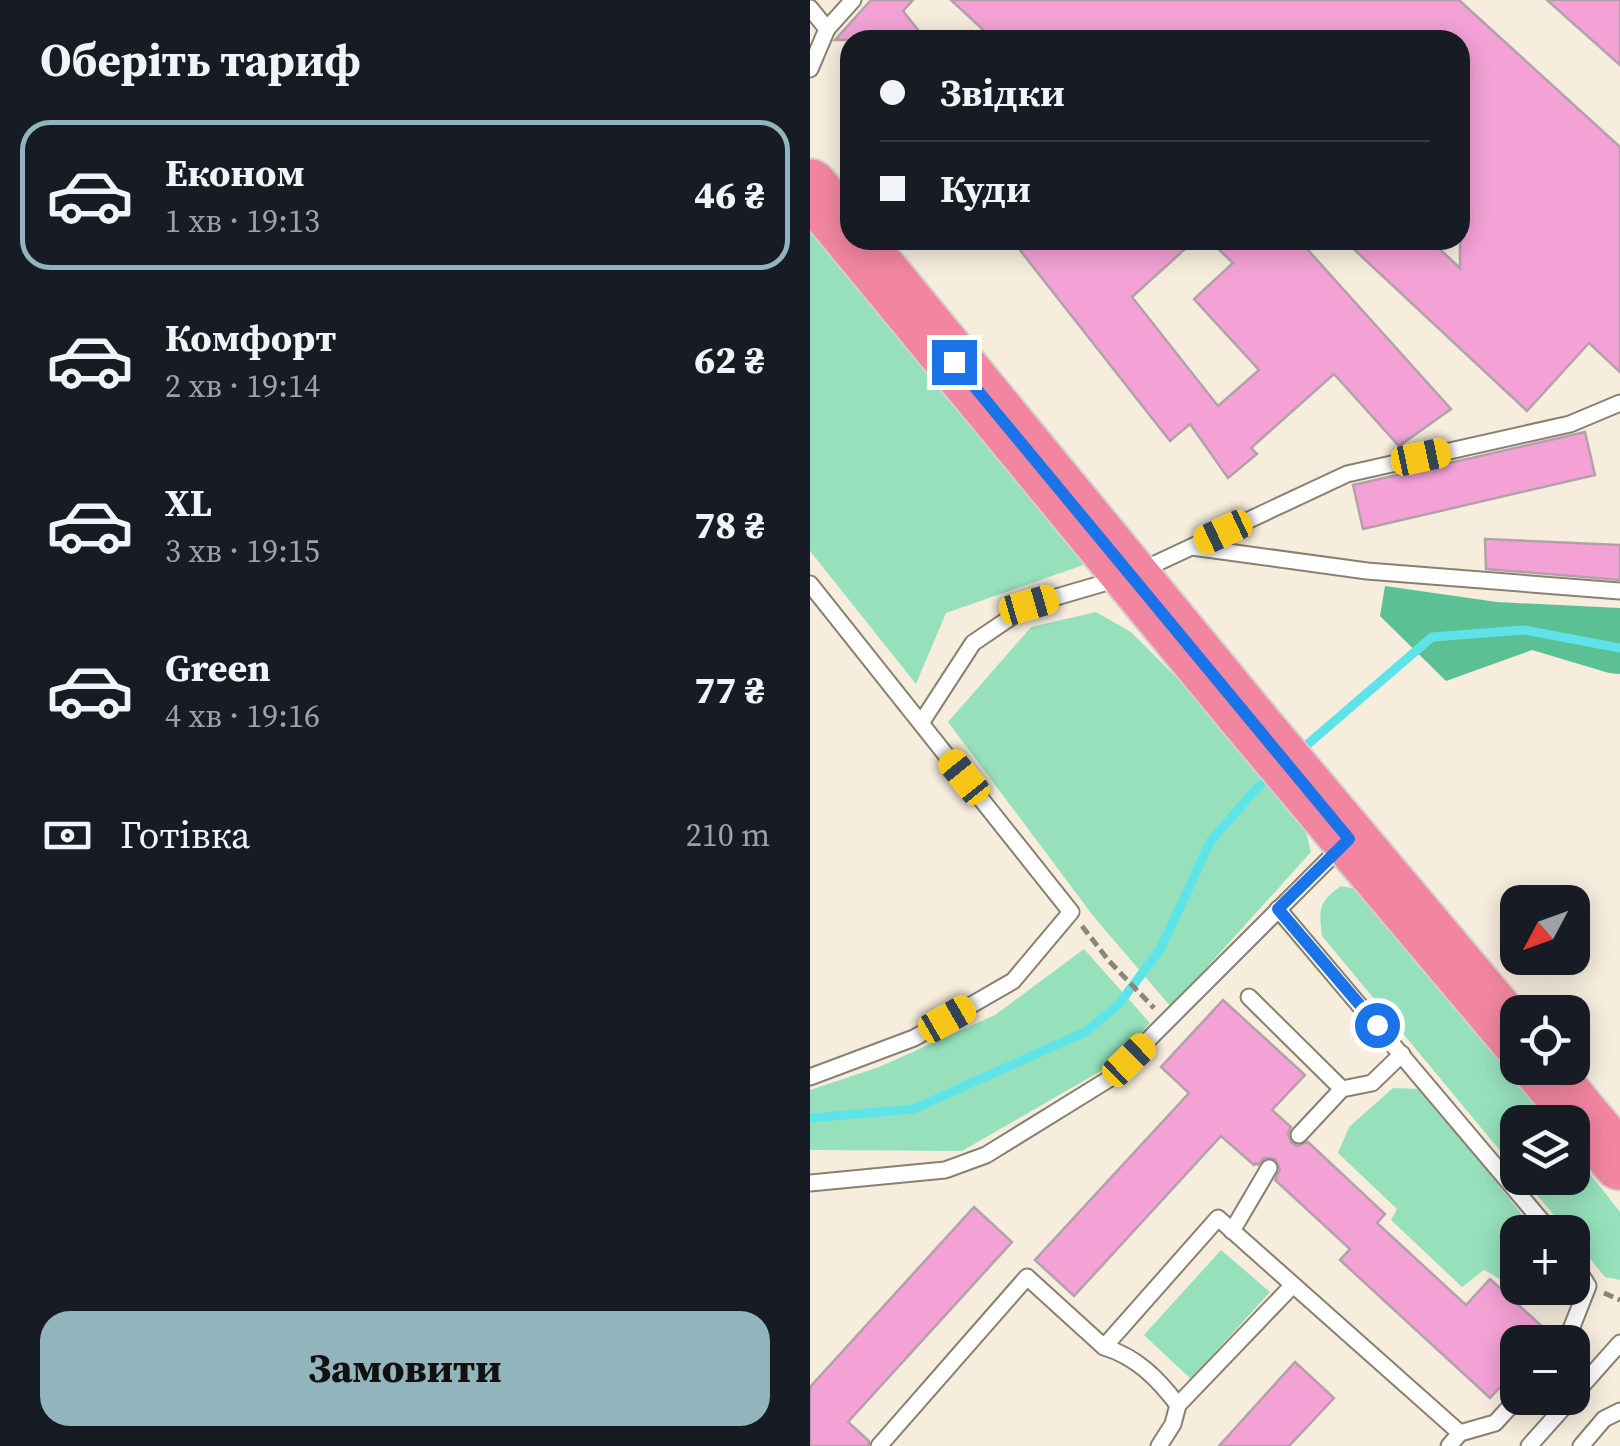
<!DOCTYPE html>
<html lang="uk">
<head>
<meta charset="utf-8">
<style>
	body { margin:0; font-family:"Source Serif 4",serif; background:#20242c; color:#f1f3f6; height:100vh; display:flex; flex-direction:column; font-size:38px; white-space:nowrap }
	* { box-sizing:border-box; margin:0 }
	p { font-size:32px; color:#9ea1a6 }
	.icon { flex:none; width:55px; height:55px; fill:none; stroke:currentColor; stroke-width:2; stroke-linecap:round; stroke-linejoin:round }
	.map { position:relative; flex:1; overflow:hidden }
	.sheet { display:flex; flex-direction:column; background:#171b24; width:810px }
	.sheet>* { flex:none }
	.guide { position:absolute; left:30px; top:30px; width:630px; height:220px; border-radius:30px; box-shadow:0 5px 25px #0003; display:grid; align-content:center; height:220px; padding:0 40px; background:#171b24 }
	.needle { width:65px; rotate:229deg }
	.tools { position:absolute; left:690px; top:885px; display:grid; gap:20px }
	.tools a { display:grid; place-items:center; width:90px; height:90px; border-radius:20px; background:#171b24; box-shadow:0 5px 25px #0003; font-size:50px }
	.end { position:absolute; width:45px; height:45px; margin:-22px; border:12px solid #1a73e8; background:#fff; box-shadow:0 0 0 5px #fff }
	.from { border-radius:50% }
	.car { position:absolute; width:30px; height:60px; margin:-30px -15px; border-radius:12px; box-shadow:0 0 8px 2px #0007; background:linear-gradient(#f5c518 24%,#345 0 40%,#f5c518 0 76%,#345 0 86%,#f5c518 0) }
	.guide b { display:flex; align-items:center; gap:35px; height:95px; font-size:38px }
	.guide b+b { border-top:2px solid #363941 }
	.guide i { width:25px; height:25px; background:#f1f3f6 }
	ul { padding:0; list-style:none }
	li { display:flex; align-items:center; gap:30px; height:150px; margin:0 20px 15px; padding:0 20px; border:5px solid transparent; border-radius:30px }
	li div { flex:1 }
	li b { display:block; font-size:38px }
	li em { font-style:normal; font-weight:800 }
	li.current { border-color:#92b4bc }
	li>.icon { width:90px; height:90px; stroke-width:1.5 }
	h2 { padding:0 40px; font-size:45px; line-height:120px }
	.pay { display:flex; align-items:center; gap:25px; height:110px; padding:0 40px; font-size:38px }
	.pay p { margin-inline-start:auto }
	.action { display:flex; gap:20px; margin-top:auto; padding:20px 40px }
	.action a { flex:1; height:115px; border-radius:30px; background:#92b4bc; color:#111; font-size:40px; font-weight:800; line-height:115px; text-align:center }
	main { display:flex; flex:1; min-height:0 }
	.map>svg:first-child { display:block }
	.green { fill:#96e1bc }
	.forest { fill:#5bc194 }
	.lines { fill:none; stroke-linecap:round; stroke-linejoin:round }
	.stream { stroke:#5ee4e8; stroke-width:9 }
	.building { fill:#f4a2d6; stroke:#b2a1ab; stroke-width:2.5 }
	.service-casing { stroke:#898071; stroke-width:19 }
	.trunk-casing { stroke:#d1d0cf; stroke-width:59 }
	.path { stroke:#8c857a; stroke-width:5; stroke-dasharray:10 5; stroke-linecap:butt }
	.service { stroke:#fff; stroke-width:15 }
	.trunk { stroke:#f286a0; stroke-width:55 }
	.route { stroke:#1a73e8; stroke-width:12 }
</style>
</head>
<body>
<main>
<section class="sheet">
<h2>Оберіть тариф</h2>
<ul>
<li class="current"><svg class="icon" aria-label="car" viewBox="0 0 24 24"><path d="M5 17H2v-5l4-1 3-4h7l3 4 3 1v5h-3M9 17h6M6 11h13"/><circle cx="7" cy="17" r="2"/><circle cx="17" cy="17" r="2"/></svg><div><b>Економ</b><p>1 хв · 19:13</p></div><em>46 ₴</em></li>
<li><svg class="icon" aria-label="car" viewBox="0 0 24 24"><path d="M5 17H2v-5l4-1 3-4h7l3 4 3 1v5h-3M9 17h6M6 11h13"/><circle cx="7" cy="17" r="2"/><circle cx="17" cy="17" r="2"/></svg><div><b>Комфорт</b><p>2 хв · 19:14</p></div><em>62 ₴</em></li>
<li><svg class="icon" aria-label="car" viewBox="0 0 24 24"><path d="M5 17H2v-5l4-1 3-4h7l3 4 3 1v5h-3M9 17h6M6 11h13"/><circle cx="7" cy="17" r="2"/><circle cx="17" cy="17" r="2"/></svg><div><b>XL</b><p>3 хв · 19:15</p></div><em>78 ₴</em></li>
<li><svg class="icon" aria-label="car" viewBox="0 0 24 24"><path d="M5 17H2v-5l4-1 3-4h7l3 4 3 1v5h-3M9 17h6M6 11h13"/><circle cx="7" cy="17" r="2"/><circle cx="17" cy="17" r="2"/></svg><div><b>Green</b><p>4 хв · 19:16</p></div><em>77 ₴</em></li>
</ul>
<div class="pay"><svg class="icon" aria-label="cash" viewBox="0 0 24 24"><path d="M3 7h18v10H3z"/><circle cx="12" cy="12" r="2"/></svg>Готівка<p>210 m</p></div>
<div class="action"><a>Замовити</a></div>
</section>
<div class="map">
<svg width="810" height="1446" viewBox="0 0 810 1446">
	<rect width="100%" height="100%" fill="#f7eddd"/>
	<g class="green">
		<path d="M0,225L279,563L136,613L106,684L0,551Z"/>
		<path d="M286,612L321,632L425,736L492,816L501,852L361,1007L284,917L138,722L221,627Z"/>
		<path d="M531,886L553,890L739,1122H708L707,1171L512,936C509,909 508,902 531,886Z"/>
		<path d="M274,949L340,1023L296,1068L152,1151L0,1150V1090L69,1067L185,1015Z"/>
		<path d="M583,1088L611,1089L726,1232H708L707,1272L699,1284L674,1270L652,1287L581,1220L587,1209L528,1153L539,1127Z"/>
		<path d="M763,1152L810,1212V1280L795,1277L763,1238L762,1232H758L713,1178H762Z"/>
		<path d="M411,1250L460,1292L381,1379L334,1335Z"/>
	</g>
	<path class="forest" d="M575,586L687,602L810,608V674L799,673L722,650L636,681L570,616Z"/>
	<g class="lines">
		<g class="stream">
			<path d="M491,750L622,637L714,630L810,648"/>
			<path d="M0,1118L104,1109L277,1031L309,1004L351,948L400,842L445,790L464,773"/>
		</g>
	</g>
	<g class="building">
		<path d="M61,0H103L93,11L116,40H25Z"/>
		<path d="M141,0H649L810,147V372L779,343L717,411L534,240H620L650,268V40H184Z"/>
		<path d="M737,0H810V65Z"/>
		<path d="M202,240H385L322,297L408,406L449,370L384,299L423,263L399,240H489L641,409L589,446L524,374L441,448L447,454L418,478L380,424L360,441Z"/>
		<path d="M775,432L785,475L553,529L543,485Z"/>
		<path d="M675,539L810,545V580L676,569Z"/>
		<path d="M413,1000L495,1075L462,1110L481,1127L478,1133L481,1142L487,1146L498,1142L575,1214L567,1223L656,1305L680,1279L745,1338V1342H708V1368L680,1398L530,1260L540,1249L465,1180L470,1169L465,1159L454,1158L448,1165L446,1163L444,1165L411,1136L264,1296L225,1260L379,1093L351,1067Z"/>
		<path d="M164,1207L202,1242L38,1422L59,1441L58,1446H0V1387Z"/>
		<path d="M485,1362L524,1398L479,1446H409Z"/>
	</g>
	<g class="lines">
		<defs>
			<g id="service">
				<path d="M0,8L17,29"/>
				<path d="M0,69L17,29L43,0"/>
				<path d="M382,547L557,571L810,591"/>
				<path d="M330,571L537,474L760,424L810,403"/>
				<path d="M0,584L261,912L203,981L104,1038L0,1077"/>
				<path d="M111,723L163,643L219,605L308,579"/>
				<path d="M468,909L741,1232"/>
				<path d="M439,997L532,1089"/>
				<path d="M489,1135L532,1089L562,1083L592,1054"/>
				<path d="M0,1183L135,1170L176,1155L299,1079L533,845"/>
				<path d="M422,1231L459,1168"/>
				<path d="M756,1342L778,1286L762,1260"/>
				<path d="M294,1347C327,1357 348,1379 368,1405L483,1285"/>
				<path d="M762,1397L810,1343"/>
				<path d="M69,1446L217,1277L294,1347L408,1218L650,1433"/>
				<path d="M349,1446L363,1424L368,1405"/>
				<path d="M639,1446L650,1433L685,1423L708,1398"/>
				<path d="M719,1446L762,1398"/>
				<path d="M771,1446L794,1419L810,1411"/>
			</g>
			<g id="trunk">
				<path d="M0,187L40,235"/>
				<path d="M44,240L446,728L708,1039"/>
				<path d="M731,1068L810,1162"/>
			</g>
		</defs>
		<use href="#service" class="service-casing"/>
		<use href="#trunk" class="trunk-casing"/>
		<g class="path">
			<path d="M272,926L299,961L344,1008"/>
			<path d="M794,1293L810,1300"/>
		</g>
		<use href="#service" class="service"/>
		<use href="#trunk" class="trunk"/>
	</g>
	<g class="lines">
		<path class="route" d="M144,362L539,839L468,909L567,1025"/>
	</g>
</svg>
<div class="tools">
<a><svg class="needle" viewBox="-14 -14 28 28"><path d="M0-13l5 13h-10z" fill="#e53935"/><path d="M0 13l5-13h-10z" fill="#9ea1a6"/></svg></a>
<a><svg class="icon" aria-label="locate" viewBox="0 0 24 24"><circle cx="12" cy="12" r="6"/><path d="M12 2v4M12 18v4M2 12h4M18 12h4"/></svg></a>
<a><svg class="icon" aria-label="layers" viewBox="0 0 24 24"><path d="M12 4l9 5-9 5-9-5zM3 14l9 5 9-5"/></svg></a>
<a>+</a>
<a>−</a>
</div>
<i class="end from" style="left:567px;top:1025px"></i>
<i class="end" style="left:144px;top:362px"></i>
<i class="car" style="left:611px;top:457px;rotate:78deg"></i>
<i class="car" style="left:413px;top:532px;rotate:245deg"></i>
<i class="car" style="left:219px;top:605px;rotate:74deg"></i>
<i class="car" style="left:154px;top:777px;rotate:321deg"></i>
<i class="car" style="left:137px;top:1019px;rotate:60deg"></i>
<i class="car" style="left:319px;top:1060px;rotate:46deg"></i>
<div class="guide">
<b><i class="from"></i>Звідки</b>
<b><i></i>Куди</b>
</div>
</div>
</main>
</body>
</html>
